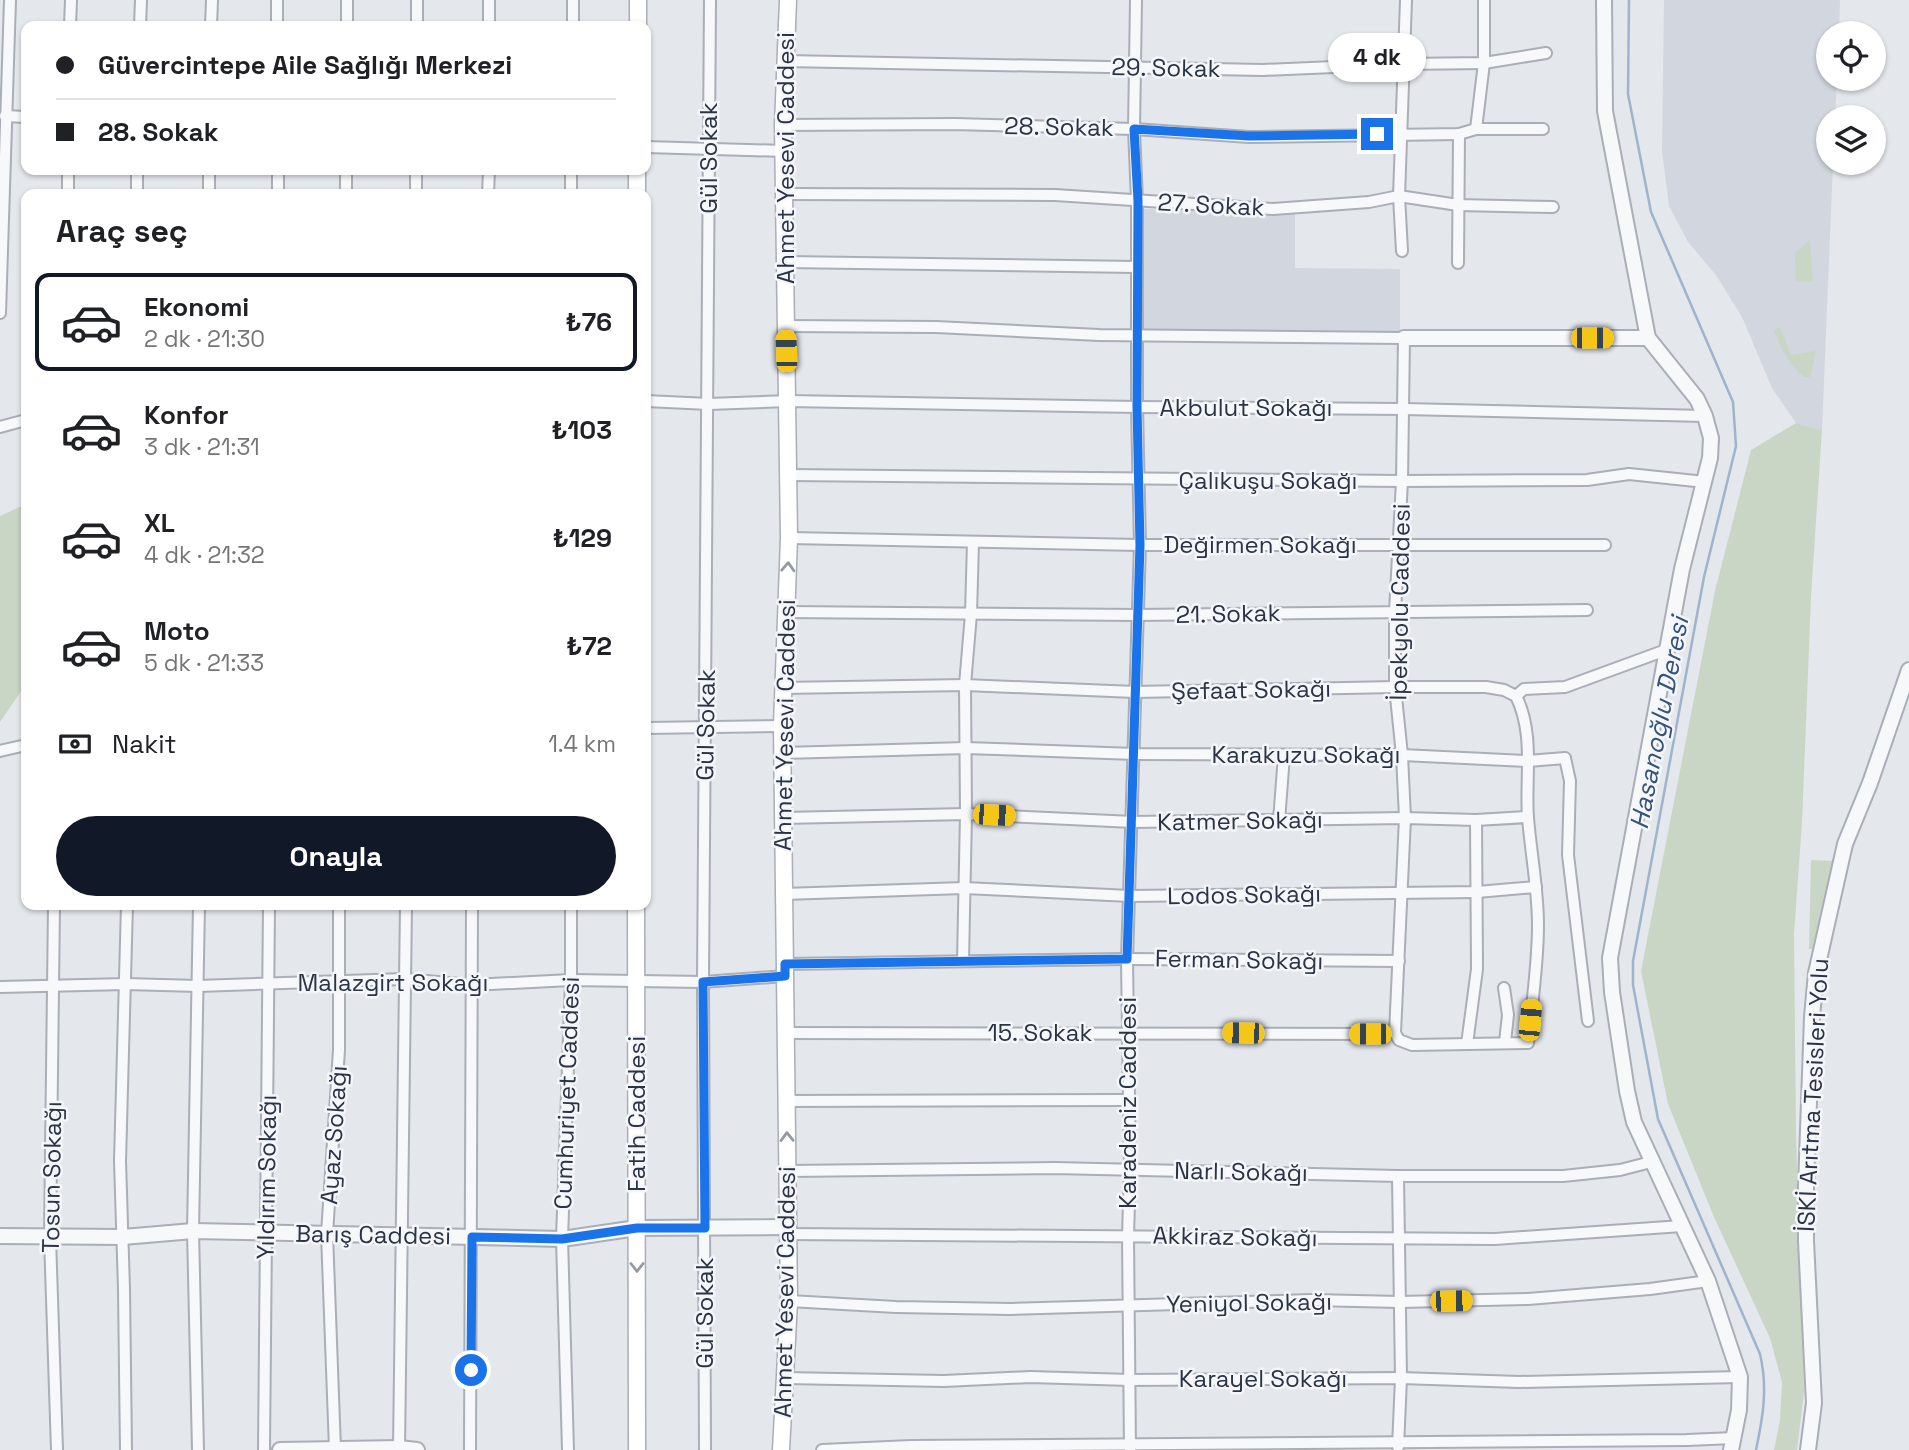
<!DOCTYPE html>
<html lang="tr">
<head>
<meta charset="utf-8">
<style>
	body { margin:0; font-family:"Space Grotesk",sans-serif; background:#f6f6f6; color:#202124; height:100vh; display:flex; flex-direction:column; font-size:26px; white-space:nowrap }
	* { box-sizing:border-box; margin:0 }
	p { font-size:23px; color:#757577 }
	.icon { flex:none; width:38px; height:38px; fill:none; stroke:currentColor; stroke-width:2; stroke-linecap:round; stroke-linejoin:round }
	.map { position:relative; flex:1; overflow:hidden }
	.side { position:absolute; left:21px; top:189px; width:630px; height:721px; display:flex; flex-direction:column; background:#fff; border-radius:14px; box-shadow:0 2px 5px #0004 }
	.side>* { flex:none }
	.hud { position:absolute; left:21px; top:21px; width:630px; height:154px; border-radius:14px; box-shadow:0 2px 5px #0004; display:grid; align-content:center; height:154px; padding:0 35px; background:#fff }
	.controls { position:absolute; left:1816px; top:21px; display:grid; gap:14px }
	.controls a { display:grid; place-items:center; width:70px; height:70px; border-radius:50%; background:#fff; box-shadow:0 2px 5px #0004; font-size:35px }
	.end { position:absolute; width:32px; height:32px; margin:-16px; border:9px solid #1a73e8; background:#fff; box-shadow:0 0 0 4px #fff }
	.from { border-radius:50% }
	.bubble { position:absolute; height:49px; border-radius:24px; background:#fff; box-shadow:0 2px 5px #0004; font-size:23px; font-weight:700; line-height:49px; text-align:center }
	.car { position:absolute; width:21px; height:42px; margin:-21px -10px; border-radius:9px; box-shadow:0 0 5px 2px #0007; background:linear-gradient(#f5c518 24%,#345 0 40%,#f5c518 0 76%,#345 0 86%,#f5c518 0) }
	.hud b { display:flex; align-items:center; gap:24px; height:66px; font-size:26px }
	.hud b+b { border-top:2px solid #e0e0e0 }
	.hud i { width:18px; height:18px; background:#202124 }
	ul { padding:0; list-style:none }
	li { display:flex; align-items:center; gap:21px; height:98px; margin:0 14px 10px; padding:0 21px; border:4px solid transparent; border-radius:14px }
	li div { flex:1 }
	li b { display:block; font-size:26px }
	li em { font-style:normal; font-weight:700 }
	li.selected { border-color:#111827 }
	li>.icon { width:63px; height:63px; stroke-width:1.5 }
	h2 { padding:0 35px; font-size:32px; line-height:84px }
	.pay { display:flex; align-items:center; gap:18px; height:77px; padding:0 35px; font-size:26px }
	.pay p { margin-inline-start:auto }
	.button { display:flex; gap:14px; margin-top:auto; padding:14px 35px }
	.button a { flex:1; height:80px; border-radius:42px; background:#111827; color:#fff; font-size:28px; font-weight:700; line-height:80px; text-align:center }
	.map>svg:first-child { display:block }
	.built { fill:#d2d6de }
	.green { fill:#c9d6c5 }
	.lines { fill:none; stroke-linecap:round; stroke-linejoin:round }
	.stream { stroke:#9fb4cc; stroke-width:2.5 }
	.minor-casing { stroke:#a9aeb7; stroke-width:14 }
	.tertiary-casing { stroke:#a9aeb7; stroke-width:18 }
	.secondary-casing { stroke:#a9aeb7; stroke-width:19 }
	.minor { stroke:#f7f8fa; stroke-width:10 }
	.tertiary { stroke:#f7f8fa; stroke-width:14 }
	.secondary { stroke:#fff; stroke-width:16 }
	.oneway { stroke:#959aa2 }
	.route { stroke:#1a73e8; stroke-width:9 }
	.labels { text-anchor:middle; stroke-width:5; stroke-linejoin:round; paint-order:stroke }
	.street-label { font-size:24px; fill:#2b3445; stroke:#f4f6f9 }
	.water-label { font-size:26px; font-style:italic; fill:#34527a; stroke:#f4f6f9 }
</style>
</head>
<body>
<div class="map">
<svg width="1909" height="1450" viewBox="0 0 1909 1450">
	<rect width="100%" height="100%" fill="#e4e7ec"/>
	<g class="built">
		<path d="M1664,0H1840L1839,33H1829V79H1837L1835,117H1829V163H1833L1822,430L1796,423L1772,388L1742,317L1716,275L1688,242L1669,206L1662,151Z"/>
		<path d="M1142,209L1295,211V268L1400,269V336L1141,333Z"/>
	</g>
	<g class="green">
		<path d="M1810,240L1813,281L1796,282L1795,253Z"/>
		<path d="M1780,327L1791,355L1816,351L1810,377H1804C1788,364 1781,349 1774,330Z"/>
		<path d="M1796,423L1822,430L1811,597L1802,823L1794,934L1796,1134L1804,1392L1797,1450H1774L1780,1420L1782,1382L1770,1338L1714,1217L1668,1104L1641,971L1715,591L1751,450Z"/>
		<path d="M26,504V684L0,722V516Z"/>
		<path d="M1811,860L1833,861L1813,949H1809Z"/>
	</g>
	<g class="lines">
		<path class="stream" d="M1629,0L1628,94L1651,212L1733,402L1736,446L1704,577L1633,961V985L1658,1119L1760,1354C1768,1388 1763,1417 1756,1450"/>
		<defs>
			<g id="minor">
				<path d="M489,0V26"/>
				<path d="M70,26L71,0"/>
				<path d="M140,26L141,0"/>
				<path d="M211,26L212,0"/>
				<path d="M277,26V0"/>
				<path d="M347,26V0"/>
				<path d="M417,26V0"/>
				<path d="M573,26V0"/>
				<path d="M785,61L1263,70L1404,64L1484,63L1546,53"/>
				<path d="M5,116L26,117"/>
				<path d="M783,125L955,124L1134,129L1249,137L1459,134L1476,129H1543"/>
				<path d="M1476,129L1484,63V0"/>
				<path d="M646,147L784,151"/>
				<path d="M68,170V194"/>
				<path d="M137,170V194"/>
				<path d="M278,170V194"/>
				<path d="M209,194V170"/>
				<path d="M346,194V170"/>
				<path d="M416,194V170"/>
				<path d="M488,194L489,170"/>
				<path d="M571,194V170"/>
				<path d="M784,194L1055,195L1273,209L1369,202L1399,196L1458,205L1553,207"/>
				<path d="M1402,251L1399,196L1406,0"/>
				<path d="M786,262L1136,267"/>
				<path d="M1458,263L1459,134"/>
				<path d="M0,313L10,0"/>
				<path d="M786,326L936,327L1099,335L1404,338L1402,481L1395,612V687L1402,755L1405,818L1395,1033L1399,1040L1412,1045L1528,1043C1532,1004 1538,964 1538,925C1538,889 1531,854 1528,818C1525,778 1535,734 1516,696"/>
				<path d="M646,401L709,404L788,401L1137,407L1404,409L1705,416"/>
				<path d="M0,427L26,420"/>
				<path d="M789,475L1402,481L1587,480L1629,474L1705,482"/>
				<path d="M789,538L1140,545H1605"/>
				<path d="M785,612L1137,615L1587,610"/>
				<path d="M783,688L965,685L1135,692L1395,687H1486L1504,690L1516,696"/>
				<path d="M1516,696L1524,689L1565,687L1666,650"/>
				<path d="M646,728L782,726"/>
				<path d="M0,751L26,745"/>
				<path d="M783,753L966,748L1135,754L1402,755L1528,761L1565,758L1570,781L1568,855L1588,1021"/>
				<path d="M784,818L966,814L1133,822L1405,818L1476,820L1528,817"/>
				<path d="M1279,821L1284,755"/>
				<path d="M784,894L964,888L1130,896L1477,892L1536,887"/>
				<path d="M54,905L50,1238L57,1450"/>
				<path d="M963,961L966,814L965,685L971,614L973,542"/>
				<path d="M785,964L1127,959L1399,961"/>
				<path d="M0,987L126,984L198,986L404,979L472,985L571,980L703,982L785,976"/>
				<path d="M1504,988L1508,1015L1505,1042"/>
				<path d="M786,1033L1379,1034"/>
				<path d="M1467,1044L1477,969L1476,820"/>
				<path d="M786,1101L1129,1100"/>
				<path d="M787,1171L1055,1168L1398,1176H1563L1620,1170L1651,1162"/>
				<path d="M788,1234L1495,1239L1682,1226"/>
				<path d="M789,1301L896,1307L1011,1309L1312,1300L1400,1302L1528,1299L1650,1289L1708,1281"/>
				<path d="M785,1378L944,1381L1030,1377L1130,1380L1401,1378L1519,1382L1740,1377"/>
				<path d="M1398,1447L1401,1378L1398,1176"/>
				<path d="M399,1448L406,905"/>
				<path d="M335,1449L327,1234L339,1050V905"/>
				<path d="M126,1450L124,1289L120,1161L127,905"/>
				<path d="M198,1450L193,1231L199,905"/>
				<path d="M264,1450L269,905"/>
				<path d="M470,1450L472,905"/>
				<path d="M568,1450L562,1239L571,980V905"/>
				<path d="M705,1450L703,982L710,0"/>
				<path d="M822,1450L911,1446L1687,1440L1734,1438"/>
				<path d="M1130,1450L1128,1236L1130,1170L1127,959L1140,545L1137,407V201L1134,129L1136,0"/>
			</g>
			<g id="tertiary">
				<path d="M1604,0L1605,111L1648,338"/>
				<path d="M1404,338H1648L1697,399L1705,416L1711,438L1710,458L1682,569L1610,958L1612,992L1627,1091L1634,1122L1708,1281L1740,1377L1739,1410L1731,1450"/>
				<path d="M0,1236L123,1237L193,1231L562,1239L637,1228L788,1227"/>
				<path d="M280,1450L399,1448L417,1450"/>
				<path d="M1808,1450L1814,1403L1806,1241V1186L1812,1017L1816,973L1845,844L1870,783L1909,670"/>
			</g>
			<g id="secondary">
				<path d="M638,26V0"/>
				<path d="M637,194V170"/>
				<path d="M636,905L637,1450"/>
				<path d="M781,1450L789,1301L782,726L789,538L783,125L788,0"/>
			</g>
		</defs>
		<use href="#minor" class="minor-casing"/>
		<use href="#tertiary" class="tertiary-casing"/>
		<use href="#secondary" class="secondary-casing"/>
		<use href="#minor" class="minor"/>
		<use href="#tertiary" class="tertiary"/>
		<use href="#secondary" class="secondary"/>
	</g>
	<defs><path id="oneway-chevron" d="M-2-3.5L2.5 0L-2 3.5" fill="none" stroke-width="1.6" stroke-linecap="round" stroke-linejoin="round" transform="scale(1.75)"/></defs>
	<g class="oneway">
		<use href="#oneway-chevron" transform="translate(788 567) rotate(-87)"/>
		<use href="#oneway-chevron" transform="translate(787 1137) rotate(-91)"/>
		<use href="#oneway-chevron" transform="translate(637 1267) rotate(90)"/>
	</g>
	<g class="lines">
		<path class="route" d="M471,1370L472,1237L562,1239L637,1228H705L703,982L785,976V964L1127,959L1140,545L1137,407L1138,201L1134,129L1249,136L1377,134"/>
	</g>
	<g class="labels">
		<g class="street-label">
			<text transform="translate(1166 68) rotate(1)" y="8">29. Sokak</text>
			<text transform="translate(1059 127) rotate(1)" y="8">28. Sokak</text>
			<text transform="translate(709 158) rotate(-90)" y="8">Gül Sokak</text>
			<text transform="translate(786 158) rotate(-90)" y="8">Ahmet Yesevi Caddesi</text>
			<text transform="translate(1211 205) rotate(3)" y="8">27. Sokak</text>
			<text x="1246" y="416">Akbulut Sokağı</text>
			<text x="1268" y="489">Çalıkuşu Sokağı</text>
			<text x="1260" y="553">Değirmen Sokağı</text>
			<text transform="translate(1400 602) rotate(-89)" y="8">İpekyolu Caddesi</text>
			<text transform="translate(1228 614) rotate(-1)" y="8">21. Sokak</text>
			<text transform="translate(1251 690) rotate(-1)" y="8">Şefaat Sokağı</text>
			<text transform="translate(706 725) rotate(-89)" y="8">Gül Sokak</text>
			<text transform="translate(785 725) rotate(-89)" y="8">Ahmet Yesevi Caddesi</text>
			<text x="1306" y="763">Karakuzu Sokağı</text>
			<text transform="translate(1240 821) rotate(-1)" y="8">Katmer Sokağı</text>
			<text transform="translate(1244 895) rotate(-1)" y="8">Lodos Sokağı</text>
			<text transform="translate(1239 960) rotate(1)" y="8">Ferman Sokağı</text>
			<text x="393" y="991">Malazgirt Sokağı</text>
			<text x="1040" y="1041">15. Sokak</text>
			<text transform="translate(567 1093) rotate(-88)" y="8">Cumhuriyet Caddesi</text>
			<text transform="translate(1813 1095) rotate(-87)" y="8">İSKİ Arıtma Tesisleri Yolu</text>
			<text transform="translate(1128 1103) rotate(-90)" y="8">Karadeniz Caddesi</text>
			<text transform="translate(637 1114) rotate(-90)" y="8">Fatih Caddesi</text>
			<text transform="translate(334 1135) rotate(-86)" y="8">Ayaz Sokağı</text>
			<text transform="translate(1241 1172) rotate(1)" y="8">Narlı Sokağı</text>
			<text transform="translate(52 1177) rotate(-89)" y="8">Tosun Sokağı</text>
			<text transform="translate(267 1177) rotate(-89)" y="8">Yıldırım Sokağı</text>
			<text transform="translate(373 1235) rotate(1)" y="8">Barış Caddesi</text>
			<text transform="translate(1235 1237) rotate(1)" y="8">Akkiraz Sokağı</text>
			<text transform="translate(785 1292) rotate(-89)" y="8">Ahmet Yesevi Caddesi</text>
			<text transform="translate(1249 1303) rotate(-1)" y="8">Yeniyol Sokağı</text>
			<text transform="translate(705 1313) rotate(-90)" y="8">Gül Sokak</text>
			<text x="1263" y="1387">Karayel Sokağı</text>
		</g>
		<g class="water-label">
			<text transform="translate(1659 723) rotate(-79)" y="9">Hasanoğlu Deresi</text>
		</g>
	</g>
</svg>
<div class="controls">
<a><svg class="icon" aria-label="locate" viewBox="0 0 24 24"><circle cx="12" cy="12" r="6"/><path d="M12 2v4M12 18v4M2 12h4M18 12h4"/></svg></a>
<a><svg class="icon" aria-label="layers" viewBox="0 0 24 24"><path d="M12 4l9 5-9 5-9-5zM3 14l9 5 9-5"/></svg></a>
</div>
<i class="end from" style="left:471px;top:1370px"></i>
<i class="end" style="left:1377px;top:134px"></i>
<div class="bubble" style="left:1328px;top:33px;width:98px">4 dk</div>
<i class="car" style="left:1592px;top:338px;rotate:90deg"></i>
<i class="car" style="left:786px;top:351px;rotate:358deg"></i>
<i class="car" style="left:994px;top:815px;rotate:93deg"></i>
<i class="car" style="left:1530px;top:1020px;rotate:5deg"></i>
<i class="car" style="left:1243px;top:1033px;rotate:271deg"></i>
<i class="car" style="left:1370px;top:1034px;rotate:270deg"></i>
<i class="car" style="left:1451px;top:1301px;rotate:89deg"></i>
<div class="hud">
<b><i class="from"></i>Güvercintepe Aile Sağlığı Merkezi</b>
<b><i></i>28. Sokak</b>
</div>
<section class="side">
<h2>Araç seç</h2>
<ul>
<li class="selected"><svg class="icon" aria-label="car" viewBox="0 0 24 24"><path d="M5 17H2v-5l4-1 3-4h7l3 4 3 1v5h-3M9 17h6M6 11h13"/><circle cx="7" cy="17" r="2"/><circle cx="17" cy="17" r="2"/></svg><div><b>Ekonomi</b><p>2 dk · 21:30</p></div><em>₺76</em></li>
<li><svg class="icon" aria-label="car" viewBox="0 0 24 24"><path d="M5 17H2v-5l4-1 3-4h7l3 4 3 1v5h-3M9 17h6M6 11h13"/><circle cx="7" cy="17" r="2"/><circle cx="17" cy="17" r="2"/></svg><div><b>Konfor</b><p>3 dk · 21:31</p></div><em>₺103</em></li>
<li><svg class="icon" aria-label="car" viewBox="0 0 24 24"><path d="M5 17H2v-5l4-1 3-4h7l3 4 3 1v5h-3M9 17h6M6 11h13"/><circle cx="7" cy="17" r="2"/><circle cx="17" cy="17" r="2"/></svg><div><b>XL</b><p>4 dk · 21:32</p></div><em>₺129</em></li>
<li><svg class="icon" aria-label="car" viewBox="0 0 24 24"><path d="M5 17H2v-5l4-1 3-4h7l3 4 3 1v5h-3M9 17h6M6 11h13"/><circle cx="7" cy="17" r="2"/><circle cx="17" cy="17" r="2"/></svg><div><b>Moto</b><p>5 dk · 21:33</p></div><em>₺72</em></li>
</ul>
<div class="pay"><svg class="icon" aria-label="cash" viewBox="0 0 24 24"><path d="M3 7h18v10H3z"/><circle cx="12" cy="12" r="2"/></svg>Nakit<p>1.4 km</p></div>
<div class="button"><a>Onayla</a></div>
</section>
</div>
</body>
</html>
